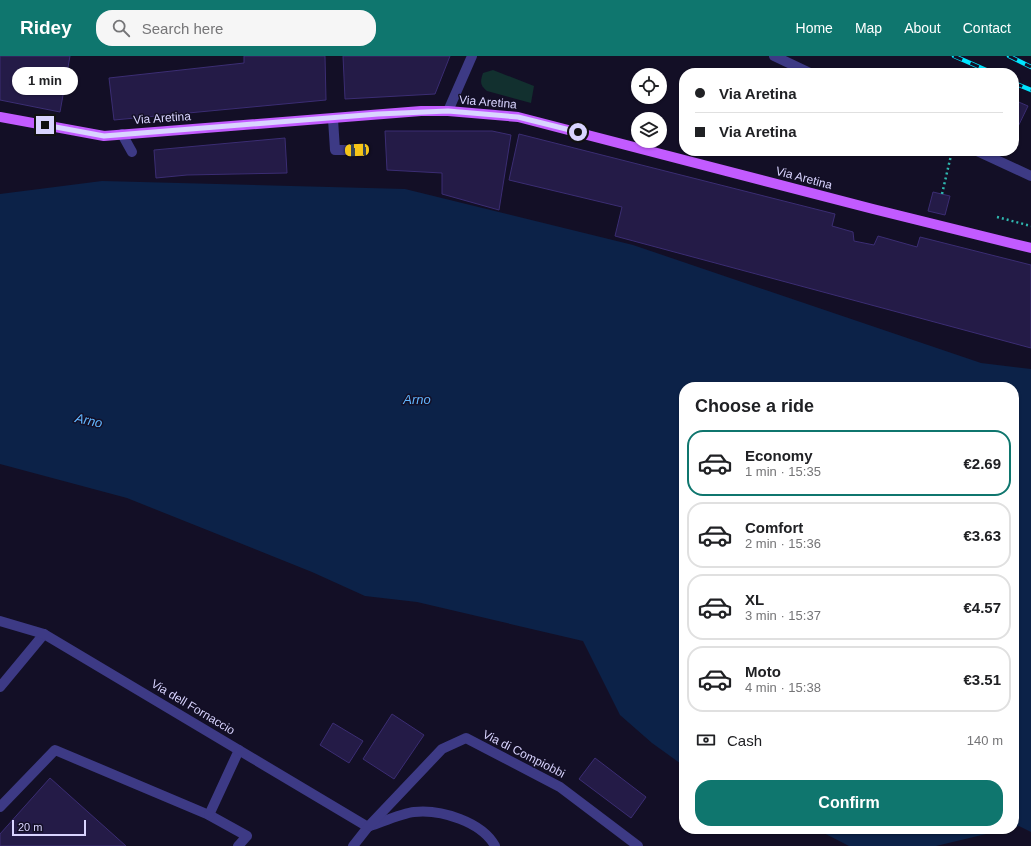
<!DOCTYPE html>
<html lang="en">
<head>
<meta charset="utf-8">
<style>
	body { margin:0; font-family:Arial,sans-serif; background:#f6f6f6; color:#202124; height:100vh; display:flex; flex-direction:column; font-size:15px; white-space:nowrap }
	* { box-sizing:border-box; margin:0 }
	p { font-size:13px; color:#757577 }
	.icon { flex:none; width:22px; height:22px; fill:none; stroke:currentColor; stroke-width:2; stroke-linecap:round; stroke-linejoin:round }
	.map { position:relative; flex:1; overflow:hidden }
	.sheet { position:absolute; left:679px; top:326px; width:340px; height:452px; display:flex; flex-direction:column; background:#fff; border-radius:16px; box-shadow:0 1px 3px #0004 }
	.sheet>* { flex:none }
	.banner { position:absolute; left:679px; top:12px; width:340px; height:88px; border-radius:16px; box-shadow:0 1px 3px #0004; display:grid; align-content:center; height:88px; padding:0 16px; background:#fff }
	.controls { position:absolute; left:631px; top:12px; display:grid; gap:8px }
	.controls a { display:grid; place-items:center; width:36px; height:36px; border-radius:50%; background:#fff; box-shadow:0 1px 3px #0004; font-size:20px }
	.scale { position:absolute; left:12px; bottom:10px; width:74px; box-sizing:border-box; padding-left:4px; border:2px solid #d9d4ff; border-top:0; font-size:11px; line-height:14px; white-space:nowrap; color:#d9d4ff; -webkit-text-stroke:3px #130f26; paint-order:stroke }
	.end { position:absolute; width:18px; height:18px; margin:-9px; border:5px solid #d9d4ff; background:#111; box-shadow:0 0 0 2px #111 }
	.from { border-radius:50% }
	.bubble { position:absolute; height:28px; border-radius:14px; background:#fff; box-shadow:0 1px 3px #0004; font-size:13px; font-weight:700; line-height:28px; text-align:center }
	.car { position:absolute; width:12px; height:24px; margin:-12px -6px; border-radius:5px; box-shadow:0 0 3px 1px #0007; background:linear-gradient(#f5c518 24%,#345 0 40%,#f5c518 0 76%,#345 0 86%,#f5c518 0) }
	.banner b { display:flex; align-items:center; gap:14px; height:38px; font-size:15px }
	.banner b+b { border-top:1px solid #e0e0e0 }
	.banner i { width:10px; height:10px; background:#202124 }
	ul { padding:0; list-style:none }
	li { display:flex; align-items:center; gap:12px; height:66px; margin:0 8px 6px; padding:0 8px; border:2px solid #e0e0e0; border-radius:16px }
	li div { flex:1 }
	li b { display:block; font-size:15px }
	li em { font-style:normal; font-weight:700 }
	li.current { border-color:#0f766e }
	li>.icon { width:36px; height:36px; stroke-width:1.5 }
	h2 { padding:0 16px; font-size:18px; line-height:48px }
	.pay { display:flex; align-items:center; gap:10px; height:44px; padding:0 16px; font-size:15px }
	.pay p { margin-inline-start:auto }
	.primary-button { display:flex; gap:8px; margin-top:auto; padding:8px 16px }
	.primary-button a { flex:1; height:46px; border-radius:16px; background:#0f766e; color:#fff; font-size:16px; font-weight:700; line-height:46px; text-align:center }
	header { display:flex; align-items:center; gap:24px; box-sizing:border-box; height:56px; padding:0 20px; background:#0f766e; color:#fff }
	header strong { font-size:19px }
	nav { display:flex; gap:22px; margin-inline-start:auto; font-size:14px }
	.search { width:280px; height:36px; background:#f6f6f6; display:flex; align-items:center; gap:10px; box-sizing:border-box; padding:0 14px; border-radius:16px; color:#757577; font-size:15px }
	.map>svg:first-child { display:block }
	.green { fill:#12302f }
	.water { fill:#0c2248 }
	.building { fill:#241b47; stroke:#3b2d73 }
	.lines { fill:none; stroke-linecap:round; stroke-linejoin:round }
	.path { stroke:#2fb8b0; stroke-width:2.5; stroke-dasharray:2 3; stroke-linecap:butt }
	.lane { stroke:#3d3a85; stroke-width:10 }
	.street { stroke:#3d3a85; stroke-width:10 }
	.primary { stroke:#c25bff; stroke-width:10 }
	.rail-casing { stroke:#00e5ff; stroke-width:4.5 }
	.rail { stroke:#130f26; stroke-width:3; stroke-dasharray:9; stroke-linecap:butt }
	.route { stroke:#d9d4ff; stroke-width:5 }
	.labels { text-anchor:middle; stroke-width:3; stroke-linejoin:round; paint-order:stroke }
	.street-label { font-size:12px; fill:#d9d4ff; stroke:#130f26 }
	.water-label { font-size:13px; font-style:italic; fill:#62b6ff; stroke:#130f26 }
</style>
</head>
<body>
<header>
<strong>Ridey</strong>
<div class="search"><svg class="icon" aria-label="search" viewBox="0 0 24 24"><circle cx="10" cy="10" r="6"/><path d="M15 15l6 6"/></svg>Search here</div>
<nav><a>Home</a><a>Map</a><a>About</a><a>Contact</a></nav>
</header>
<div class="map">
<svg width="1031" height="790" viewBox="0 0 1031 790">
	<rect width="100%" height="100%" fill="#130f26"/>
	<path class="green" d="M493,14L534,30L531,47L487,35C480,29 480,26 483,17Z"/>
	<g class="water">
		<path d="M102,125L405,133L633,189L981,307L1031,313V776L1019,770L1014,771V331H684V710L652,687L620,659L583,585L417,546L365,540L312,516L127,442L0,408V138Z"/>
		<path d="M816,773H1007L936,790H849Z"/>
	</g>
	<g class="building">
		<path d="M0,0H70L60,56L0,44Z"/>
		<path d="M244,0H325L326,44L114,64L109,22L244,7Z"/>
		<path d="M343,0H450L435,38L345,43Z"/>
		<path d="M1014,44L1028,50L1014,79Z"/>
		<path d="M385,75H492L511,79L499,154L442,138V117L387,114Z"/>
		<path d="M519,78L835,158L832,170L853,176L854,185L874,189L878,180L917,191L920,181L1031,209V292L615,180L622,151L509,124Z"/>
		<path d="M285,82L287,117L187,119L156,122L154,94Z"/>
		<path d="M933,136L950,140L945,159L928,155Z"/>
		<path d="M392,658L424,679L394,723L363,703Z"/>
		<path d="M333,667L363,685L349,707L320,689Z"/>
		<path d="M595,702L646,741L631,762L579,723Z"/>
		<path d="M50,722L126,790H0V778Z"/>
	</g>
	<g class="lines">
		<g class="path">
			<path d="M942,138L952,95"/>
			<path d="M997,161L1031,170"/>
		</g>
		<g class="lane">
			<path d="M333,63L335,94H357"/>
			<path d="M122,78L132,96"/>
			<path d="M0,631L44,578"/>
			<path d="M0,751L55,694L209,759L247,780L238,790"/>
			<path d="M209,759L239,694"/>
		</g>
		<g class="street">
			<path d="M774,0L810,17"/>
			<path d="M448,55L472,0"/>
			<path d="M977,95L1031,120"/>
			<path d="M0,565L44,578L368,771"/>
			<path d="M370,770C382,766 403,757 414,756C441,753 482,766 495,790"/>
			<path d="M353,790L368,771L442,693L466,682L560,731L638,790"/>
		</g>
		<path class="primary" d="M0,61L104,80L421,55H448L518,61L873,153L1031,192"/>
		<defs>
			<g id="rail">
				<path d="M954,0L993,17"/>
				<path d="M1009,0L1031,11"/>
				<path d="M1014,27L1031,34"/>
			</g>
		</defs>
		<use href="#rail" class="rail-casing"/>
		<use href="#rail" class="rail"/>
	</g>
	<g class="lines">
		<path class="route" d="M45,69L104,80L378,58L448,55L518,61L578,76"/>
	</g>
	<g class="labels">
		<g class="street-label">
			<text transform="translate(488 46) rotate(5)" y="4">Via Aretina</text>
			<text transform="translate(162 62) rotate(-4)" y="4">Via Aretina</text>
			<text transform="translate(804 122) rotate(15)" y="4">Via Aretina</text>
			<text transform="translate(193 651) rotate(31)" y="4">Via dell Fornaccio</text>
			<text transform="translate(524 698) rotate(27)" y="4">Via di Compiobbi</text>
		</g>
		<g class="water-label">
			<text x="417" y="348">Arno</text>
			<text transform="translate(89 364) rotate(12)" y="5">Arno</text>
		</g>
	</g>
</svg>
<div class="controls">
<a><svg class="icon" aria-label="locate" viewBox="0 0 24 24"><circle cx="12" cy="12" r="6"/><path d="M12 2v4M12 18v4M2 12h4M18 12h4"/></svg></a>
<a><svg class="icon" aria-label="layers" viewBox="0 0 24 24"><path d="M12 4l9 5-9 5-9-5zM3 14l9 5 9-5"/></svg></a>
</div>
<div class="scale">20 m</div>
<i class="end from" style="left:578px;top:76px"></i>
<i class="end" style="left:45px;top:69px"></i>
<div class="bubble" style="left:12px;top:11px;width:66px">1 min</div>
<i class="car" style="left:357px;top:94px;rotate:267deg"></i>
<div class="banner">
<b><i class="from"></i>Via Aretina</b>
<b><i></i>Via Aretina</b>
</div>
<section class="sheet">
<h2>Choose a ride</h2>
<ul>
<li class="current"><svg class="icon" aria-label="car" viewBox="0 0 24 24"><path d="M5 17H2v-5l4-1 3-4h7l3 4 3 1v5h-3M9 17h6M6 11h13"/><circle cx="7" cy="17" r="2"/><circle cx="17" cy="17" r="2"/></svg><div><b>Economy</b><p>1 min · 15:35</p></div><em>€2.69</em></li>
<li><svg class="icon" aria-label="car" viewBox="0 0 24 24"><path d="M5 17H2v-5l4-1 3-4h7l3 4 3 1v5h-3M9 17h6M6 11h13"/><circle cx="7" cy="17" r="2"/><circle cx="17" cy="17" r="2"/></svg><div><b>Comfort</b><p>2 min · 15:36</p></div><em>€3.63</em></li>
<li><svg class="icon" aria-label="car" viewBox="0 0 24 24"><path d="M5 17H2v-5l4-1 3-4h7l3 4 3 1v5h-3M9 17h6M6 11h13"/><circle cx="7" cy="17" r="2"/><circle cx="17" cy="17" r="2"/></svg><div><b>XL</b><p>3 min · 15:37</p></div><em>€4.57</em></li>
<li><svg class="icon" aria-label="car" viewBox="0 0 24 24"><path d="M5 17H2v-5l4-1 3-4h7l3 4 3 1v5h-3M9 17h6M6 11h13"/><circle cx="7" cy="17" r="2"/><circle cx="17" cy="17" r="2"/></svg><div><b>Moto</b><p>4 min · 15:38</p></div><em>€3.51</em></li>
</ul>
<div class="pay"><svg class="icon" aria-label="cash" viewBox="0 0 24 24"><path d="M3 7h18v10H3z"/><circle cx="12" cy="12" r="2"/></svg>Cash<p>140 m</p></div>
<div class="primary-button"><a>Confirm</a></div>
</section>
</div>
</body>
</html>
